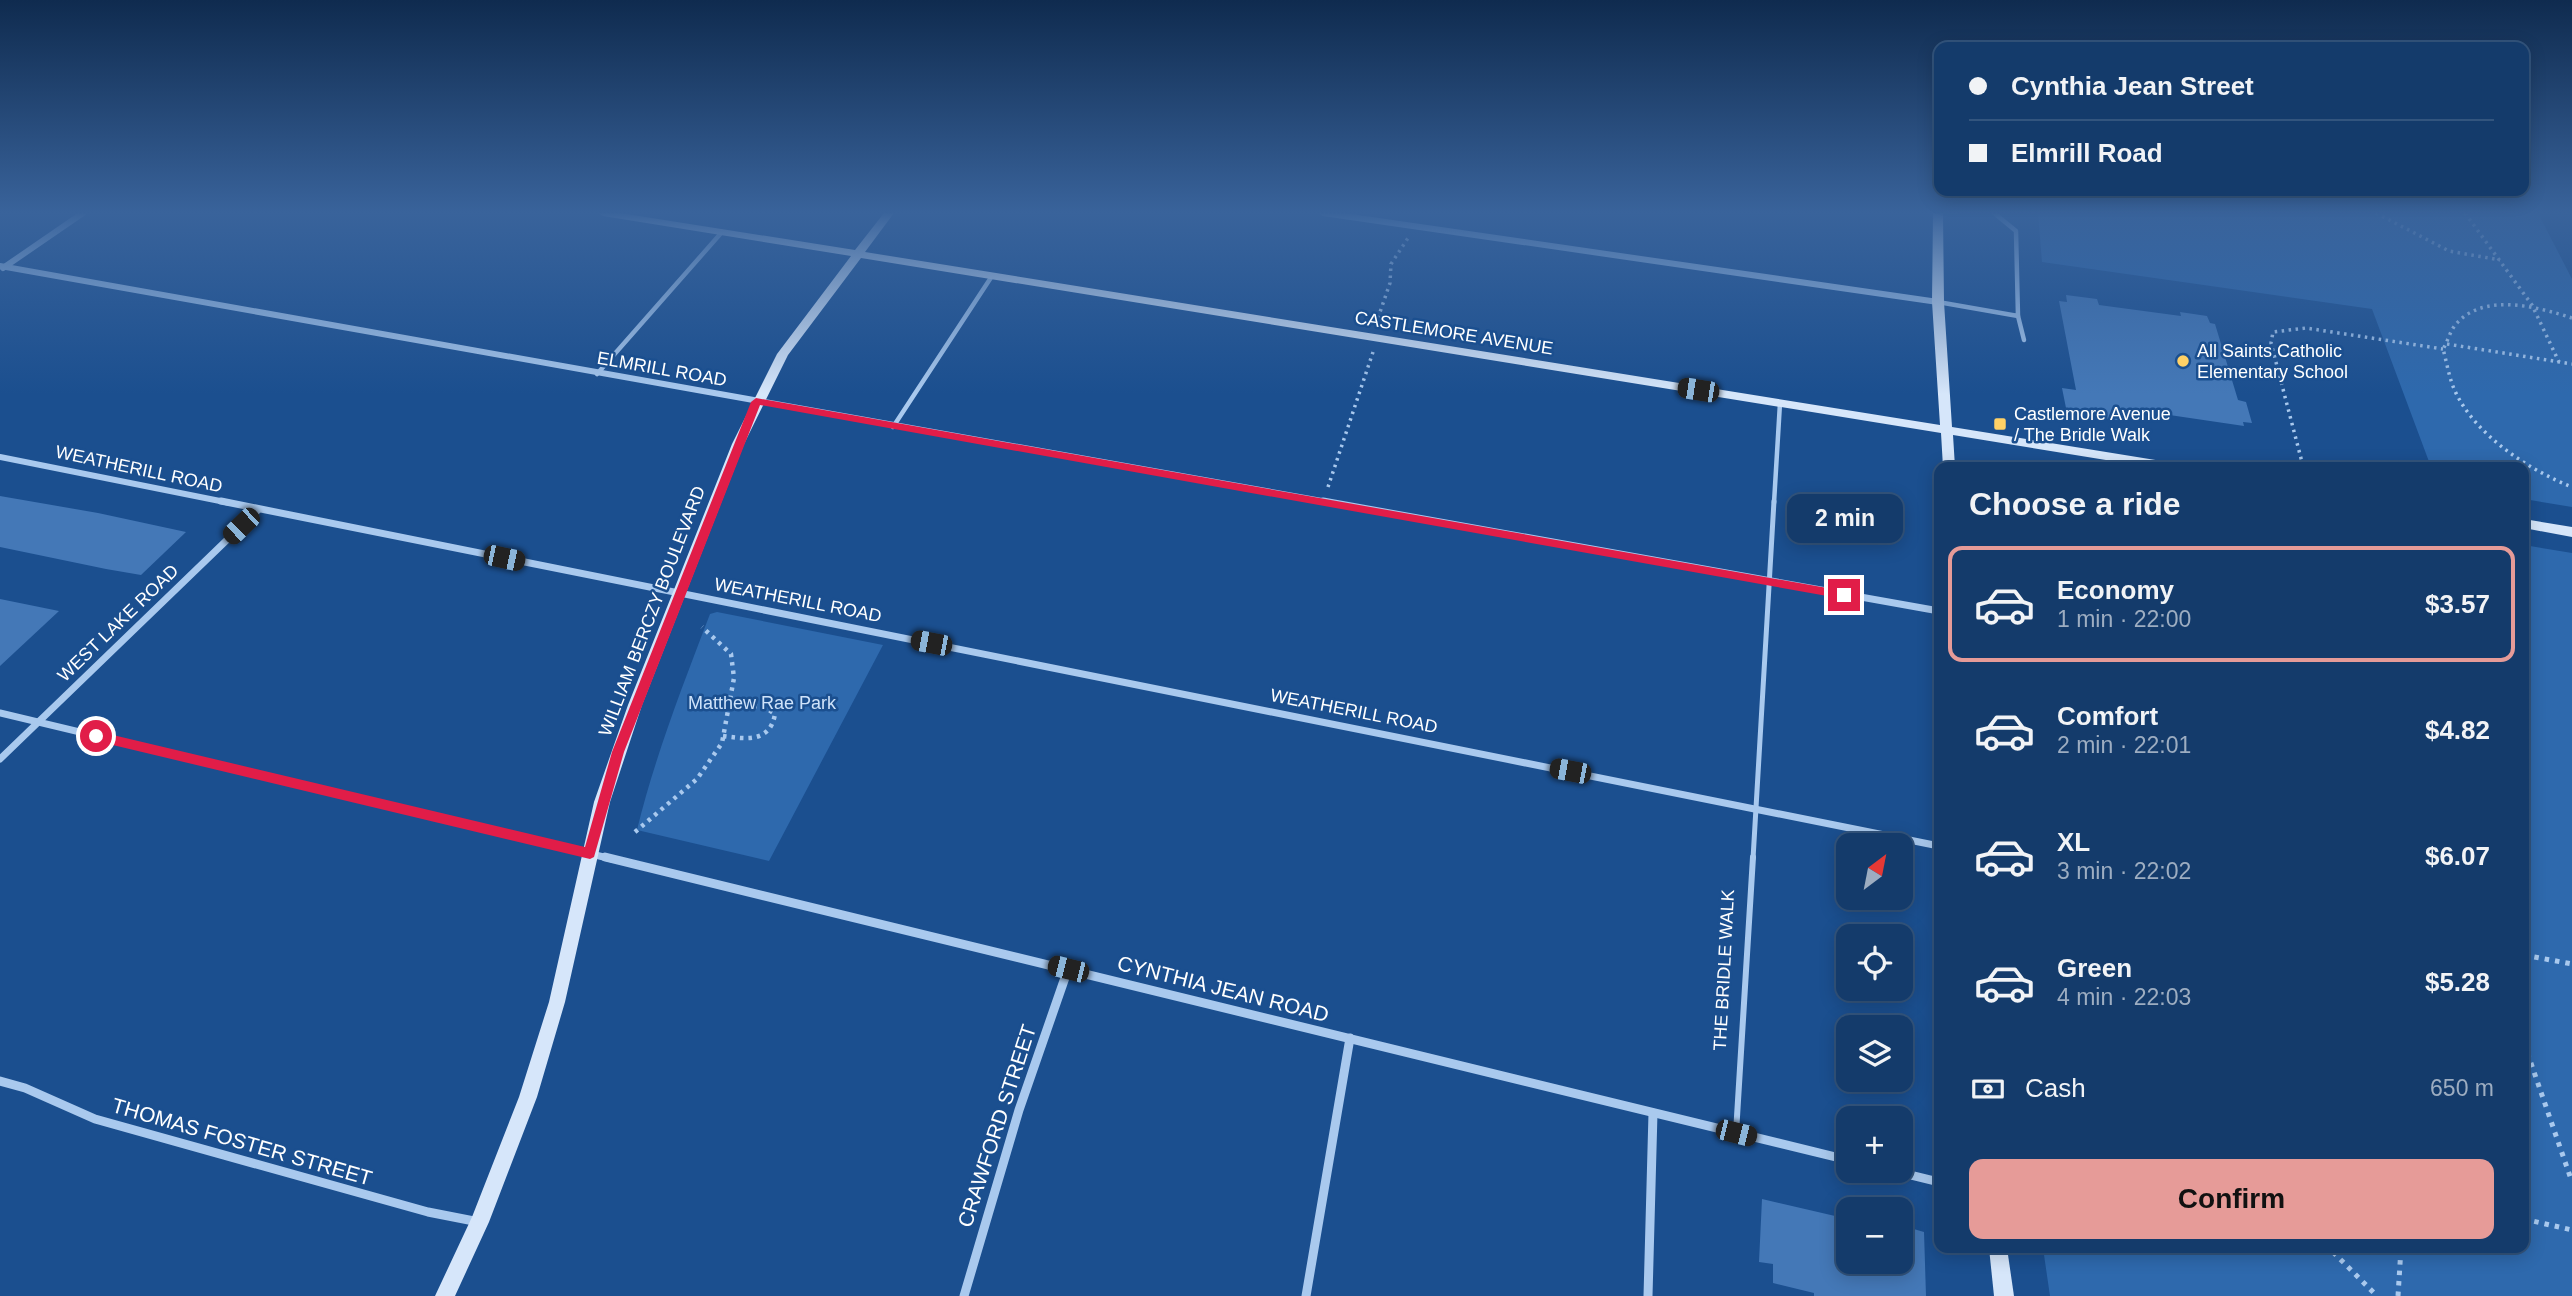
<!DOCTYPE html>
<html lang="en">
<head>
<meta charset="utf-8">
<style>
	body { margin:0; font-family:Arial,sans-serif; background:#214673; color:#f1f3f6; height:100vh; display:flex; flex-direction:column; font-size:26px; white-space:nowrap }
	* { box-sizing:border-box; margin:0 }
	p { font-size:23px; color:#9dadc1 }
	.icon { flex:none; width:38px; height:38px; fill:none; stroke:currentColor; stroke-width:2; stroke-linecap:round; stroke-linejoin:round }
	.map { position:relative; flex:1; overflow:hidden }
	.drawer { position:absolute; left:1934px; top:462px; width:595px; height:791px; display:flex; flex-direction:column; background:#143b6b; border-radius:14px; box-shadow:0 4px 18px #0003,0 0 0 2px #33557e }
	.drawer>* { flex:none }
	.banner { position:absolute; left:1934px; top:42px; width:595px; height:154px; border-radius:14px; box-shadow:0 4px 18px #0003,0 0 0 2px #33557e; display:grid; align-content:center; height:154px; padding:0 35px; background:#143b6b }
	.needle { width:46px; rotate:32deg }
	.buttons { position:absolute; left:1836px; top:833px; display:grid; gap:14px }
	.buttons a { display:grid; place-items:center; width:77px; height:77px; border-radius:14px; background:#143b6b; box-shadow:0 4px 18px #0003,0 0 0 2px #33557e; font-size:35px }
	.end { position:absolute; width:32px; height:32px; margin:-16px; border:9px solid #e11d48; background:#fff; box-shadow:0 0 0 4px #fff }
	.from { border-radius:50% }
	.bubble { position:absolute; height:49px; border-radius:14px; background:#143b6b; box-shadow:0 4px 18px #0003,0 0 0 2px #33557e; font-size:23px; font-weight:600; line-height:49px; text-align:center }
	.car { position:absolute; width:21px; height:42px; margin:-21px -10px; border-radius:9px; box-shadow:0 0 5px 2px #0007; background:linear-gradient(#222 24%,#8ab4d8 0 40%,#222 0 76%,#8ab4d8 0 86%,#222 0) }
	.banner b { display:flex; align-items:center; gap:24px; height:66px; font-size:26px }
	.banner b+b { border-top:2px solid #33557e }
	.banner i { width:18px; height:18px; background:#f1f3f6 }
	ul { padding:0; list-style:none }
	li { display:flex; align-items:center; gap:21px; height:116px; margin:0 14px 10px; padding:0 21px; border:4px solid transparent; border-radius:14px }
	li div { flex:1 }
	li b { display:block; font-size:26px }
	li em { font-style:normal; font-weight:600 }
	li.selected { border-color:#e69b98 }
	li>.icon { width:63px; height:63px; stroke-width:1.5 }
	h2 { padding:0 35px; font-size:32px; line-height:84px }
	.pay { display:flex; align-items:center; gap:18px; height:77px; padding:0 35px; font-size:26px }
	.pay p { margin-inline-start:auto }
	.button { display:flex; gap:14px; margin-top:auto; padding:14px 35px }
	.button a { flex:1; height:80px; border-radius:14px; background:#e69b98; color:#111; font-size:28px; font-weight:600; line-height:80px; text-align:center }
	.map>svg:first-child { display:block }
	.green { fill:#2e69ad }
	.building { fill:#4478b7 }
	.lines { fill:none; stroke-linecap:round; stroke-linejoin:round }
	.path-far2 { stroke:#a9c9ee; stroke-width:3.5; stroke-dasharray:2.5 4.5; stroke-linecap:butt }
	.path-far1 { stroke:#a9c9ee; stroke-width:4.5; stroke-dasharray:3.5 5; stroke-linecap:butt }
	.path { stroke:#a9c9ee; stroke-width:5; stroke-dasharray:4.5 6; stroke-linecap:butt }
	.lane-far2 { stroke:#a9c9ee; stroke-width:4.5 }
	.lane-far1 { stroke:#a9c9ee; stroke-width:5 }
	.lane { stroke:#a9c9ee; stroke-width:6 }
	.street-far2 { stroke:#a9c9ee; stroke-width:6 }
	.street-far1 { stroke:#a9c9ee; stroke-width:7 }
	.street { stroke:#a9c9ee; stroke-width:9 }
	.secondary { fill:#d6e6fa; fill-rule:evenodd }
	.route { fill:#e11d48 }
	.poi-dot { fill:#ffd166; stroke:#1b4f8f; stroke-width:2.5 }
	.labels { text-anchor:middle; stroke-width:5; stroke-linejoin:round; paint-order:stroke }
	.street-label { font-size:18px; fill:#fff; stroke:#1b4f8f }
	.poi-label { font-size:18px; fill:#fff; stroke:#1b4f8f; text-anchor:start }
	.park-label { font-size:18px; fill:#cfe3fa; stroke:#1b4f8f }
	.near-street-label { font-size:21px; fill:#fff; stroke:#1b4f8f }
</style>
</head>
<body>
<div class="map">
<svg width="2572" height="1296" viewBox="0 0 2572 1296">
	<rect width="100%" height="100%" fill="#1b4f8f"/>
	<g class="green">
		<path d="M2038,213H2538L2572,279V507L2524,499V467H2431L2372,309L2042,262Z"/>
		<path d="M2524,545L2572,553V1296H2050L2043,1248H2524Z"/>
		<path d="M717,612L883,645L769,861L637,830C655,756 683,685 710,614Z"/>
	</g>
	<g class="building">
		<path d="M2066,295L2097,299L2099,305L2181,316L2180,312L2207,316L2210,323L2215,324L2238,400L2246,402L2252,423L2243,422L2244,426L2122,408L2124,421L2067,413L2062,388L2076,390L2059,301L2067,302Z"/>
		<path d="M0,496L98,513L186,532L141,575L106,569L0,547Z"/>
		<path d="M0,599L59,611L0,666Z"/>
		<path d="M1762,1199L1848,1219V1262H1900V1225L1924,1232L1926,1296H1814V1293L1773,1283V1264L1759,1262Z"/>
	</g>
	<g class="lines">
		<g class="path-far2">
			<path d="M2376,213L2449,251L2500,260"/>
			<path d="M2465,213L2532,305L2559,362"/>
			<path d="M1378,318L1390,283L1391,264L1408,238"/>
			<path d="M2572,318C2538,307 2484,292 2456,324C2450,331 2448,341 2443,349C2447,363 2449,378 2455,391C2475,435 2529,470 2572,487"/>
			<path d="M2447,344L2572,364"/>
			<path d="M2303,466L2271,343L2273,332L2306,328L2443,349"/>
			<path d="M1328,487L1373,352"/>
		</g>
		<g class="path-far1">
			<path d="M723,736C746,739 770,743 775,714L764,707L729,703"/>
			<path d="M635,832L697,779L722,743L734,678L731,654L702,627"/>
		</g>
		<g class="path">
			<path d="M2524,955L2572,964"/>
			<path d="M2524,1043L2572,1182"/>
			<path d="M2524,1219L2572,1230"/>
			<path d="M2305,1248L2332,1252L2370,1248"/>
			<path d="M2333,1252L2377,1296"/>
			<path d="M2398,1296L2401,1248"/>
		</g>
		<g class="lane-far2">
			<path d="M1938,302L2018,316L2016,231L1994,213"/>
			<path d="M2018,316L2024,340"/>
			<path d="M597,374L722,232"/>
			<path d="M893,427L992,276"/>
			<path d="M1774,503L1780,403"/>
		</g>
		<path class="lane-far1" d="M1753,859L1774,501"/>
		<path class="lane" d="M1736,1133L1753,857"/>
		<g class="street-far2">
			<path d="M1323,213L1938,302"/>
			<path d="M0,266L1333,503"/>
			<path d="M3,268L83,213"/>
			<path d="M0,457L230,503"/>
		</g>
		<g class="street-far1">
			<path d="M221,501L1939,846"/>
			<path d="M1323,501L1939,611"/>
			<path d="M0,713L612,859"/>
			<path d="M0,759L258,510"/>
		</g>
		<g class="street">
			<path d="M605,857L1848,1160"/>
			<path d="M0,1081L25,1088L95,1119L428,1212L479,1222"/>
			<path d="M1894,1171L1939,1182"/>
			<path d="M964,1296L1019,1110L1068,969"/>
			<path d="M1306,1296L1350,1038"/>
			<path d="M1648,1296L1653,1113"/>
		</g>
		<g class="secondary">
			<path d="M598,213H620L855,250L884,213H894L865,252L1940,425L1932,302L1933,213H1943L1944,302L1952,427L2174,463L2180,467H2149L1953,435L1955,467H1943L1941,433L861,258L788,355L744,444L642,705L610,802L565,1002L537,1097L489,1222L455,1296H435L472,1217L519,1097L549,1002L594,802L628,705L732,444L777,354L851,256L603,216Z"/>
			<path d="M2524,519L2572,527V537L2524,528Z"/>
			<path d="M1989,1248H2007L2014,1296H1994Z"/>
		</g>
	</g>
	<linearGradient id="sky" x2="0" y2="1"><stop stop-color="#0f2b4f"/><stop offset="0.54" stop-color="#39639b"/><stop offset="1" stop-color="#39639b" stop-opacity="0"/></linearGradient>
	<rect width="2572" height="394" fill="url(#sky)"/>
	<path class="route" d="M756,398L1844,591L1849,595L1844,599L760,405L624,752L594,857L590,859L96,741L90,736L96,731L585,847L612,752L751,402Z"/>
	<g class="poi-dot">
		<circle cx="2183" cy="361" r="7"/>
		<rect x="1993" y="417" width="14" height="14" rx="3.5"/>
	</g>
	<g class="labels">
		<g class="street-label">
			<text transform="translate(1454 333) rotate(9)" y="6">CASTLEMORE AVENUE</text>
			<text transform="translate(662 369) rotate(10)" y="6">ELMRILL ROAD</text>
			<text transform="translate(139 469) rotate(12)" y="6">WEATHERILL ROAD</text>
			<text transform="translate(798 600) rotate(11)" y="6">WEATHERILL ROAD</text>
			<text transform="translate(652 611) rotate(-69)" y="6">WILLIAM BERCZY BOULEVARD</text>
			<text transform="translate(118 623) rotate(-44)" y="6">WEST LAKE ROAD</text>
			<text transform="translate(1354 711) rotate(11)" y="6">WEATHERILL ROAD</text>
			<text transform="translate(1724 970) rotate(-87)" y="6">THE BRIDLE WALK</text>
		</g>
		<g class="poi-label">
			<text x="2197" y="357">All Saints Catholic<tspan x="2197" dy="21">Elementary School</tspan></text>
			<text x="2014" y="420">Castlemore Avenue<tspan x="2014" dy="21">/ The Bridle Walk</tspan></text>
		</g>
		<g class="park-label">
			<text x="762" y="709">Matthew Rae Park</text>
		</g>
		<g class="near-street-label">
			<text transform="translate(1223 989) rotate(14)" y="7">CYNTHIA JEAN ROAD</text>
			<text transform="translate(997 1126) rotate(-72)" y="7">CRAWFORD STREET</text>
			<text transform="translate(242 1142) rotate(16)" y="7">THOMAS FOSTER STREET</text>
		</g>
	</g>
</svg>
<div class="buttons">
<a><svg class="needle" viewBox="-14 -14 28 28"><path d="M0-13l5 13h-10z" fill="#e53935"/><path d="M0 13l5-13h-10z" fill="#9dadc1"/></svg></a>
<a><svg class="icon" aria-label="locate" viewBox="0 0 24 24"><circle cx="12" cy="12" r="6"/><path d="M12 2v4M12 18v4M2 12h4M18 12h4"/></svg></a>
<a><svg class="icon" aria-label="layers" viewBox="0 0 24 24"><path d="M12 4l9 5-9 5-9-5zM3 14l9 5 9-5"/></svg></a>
<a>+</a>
<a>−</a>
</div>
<i class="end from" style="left:96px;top:736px"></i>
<i class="end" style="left:1844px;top:595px"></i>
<div class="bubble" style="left:1787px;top:494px;width:116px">2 min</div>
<i class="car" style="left:1698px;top:390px;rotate:279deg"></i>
<i class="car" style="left:241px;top:526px;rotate:226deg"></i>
<i class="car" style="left:504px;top:558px;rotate:102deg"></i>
<i class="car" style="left:931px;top:643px;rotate:281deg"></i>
<i class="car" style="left:1570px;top:771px;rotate:281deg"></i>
<i class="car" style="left:1068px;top:969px;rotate:284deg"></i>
<i class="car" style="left:1736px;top:1133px;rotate:104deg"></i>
<div class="banner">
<b><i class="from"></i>Cynthia Jean Street</b>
<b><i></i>Elmrill Road</b>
</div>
<section class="drawer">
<h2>Choose a ride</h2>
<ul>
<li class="selected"><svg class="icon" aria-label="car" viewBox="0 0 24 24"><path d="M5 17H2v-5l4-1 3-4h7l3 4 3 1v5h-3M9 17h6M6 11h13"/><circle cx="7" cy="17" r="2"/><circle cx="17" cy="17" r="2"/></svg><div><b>Economy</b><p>1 min · 22:00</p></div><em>$3.57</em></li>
<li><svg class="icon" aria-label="car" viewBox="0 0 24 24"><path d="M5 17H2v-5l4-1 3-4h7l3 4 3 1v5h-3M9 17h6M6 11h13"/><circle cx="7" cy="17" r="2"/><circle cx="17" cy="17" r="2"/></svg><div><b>Comfort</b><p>2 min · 22:01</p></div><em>$4.82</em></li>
<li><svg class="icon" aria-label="car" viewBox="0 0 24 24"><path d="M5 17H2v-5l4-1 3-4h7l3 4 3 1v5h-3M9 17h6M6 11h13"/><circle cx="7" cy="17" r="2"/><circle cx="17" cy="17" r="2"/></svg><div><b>XL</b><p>3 min · 22:02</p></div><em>$6.07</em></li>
<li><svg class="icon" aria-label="car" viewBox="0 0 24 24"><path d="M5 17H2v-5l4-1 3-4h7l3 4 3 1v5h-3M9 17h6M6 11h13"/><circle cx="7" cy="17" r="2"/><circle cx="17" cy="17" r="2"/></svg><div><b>Green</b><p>4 min · 22:03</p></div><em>$5.28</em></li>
</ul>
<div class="pay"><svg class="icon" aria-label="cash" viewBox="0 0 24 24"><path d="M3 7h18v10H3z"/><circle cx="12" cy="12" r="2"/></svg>Cash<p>650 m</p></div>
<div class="button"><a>Confirm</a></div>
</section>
</div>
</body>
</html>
